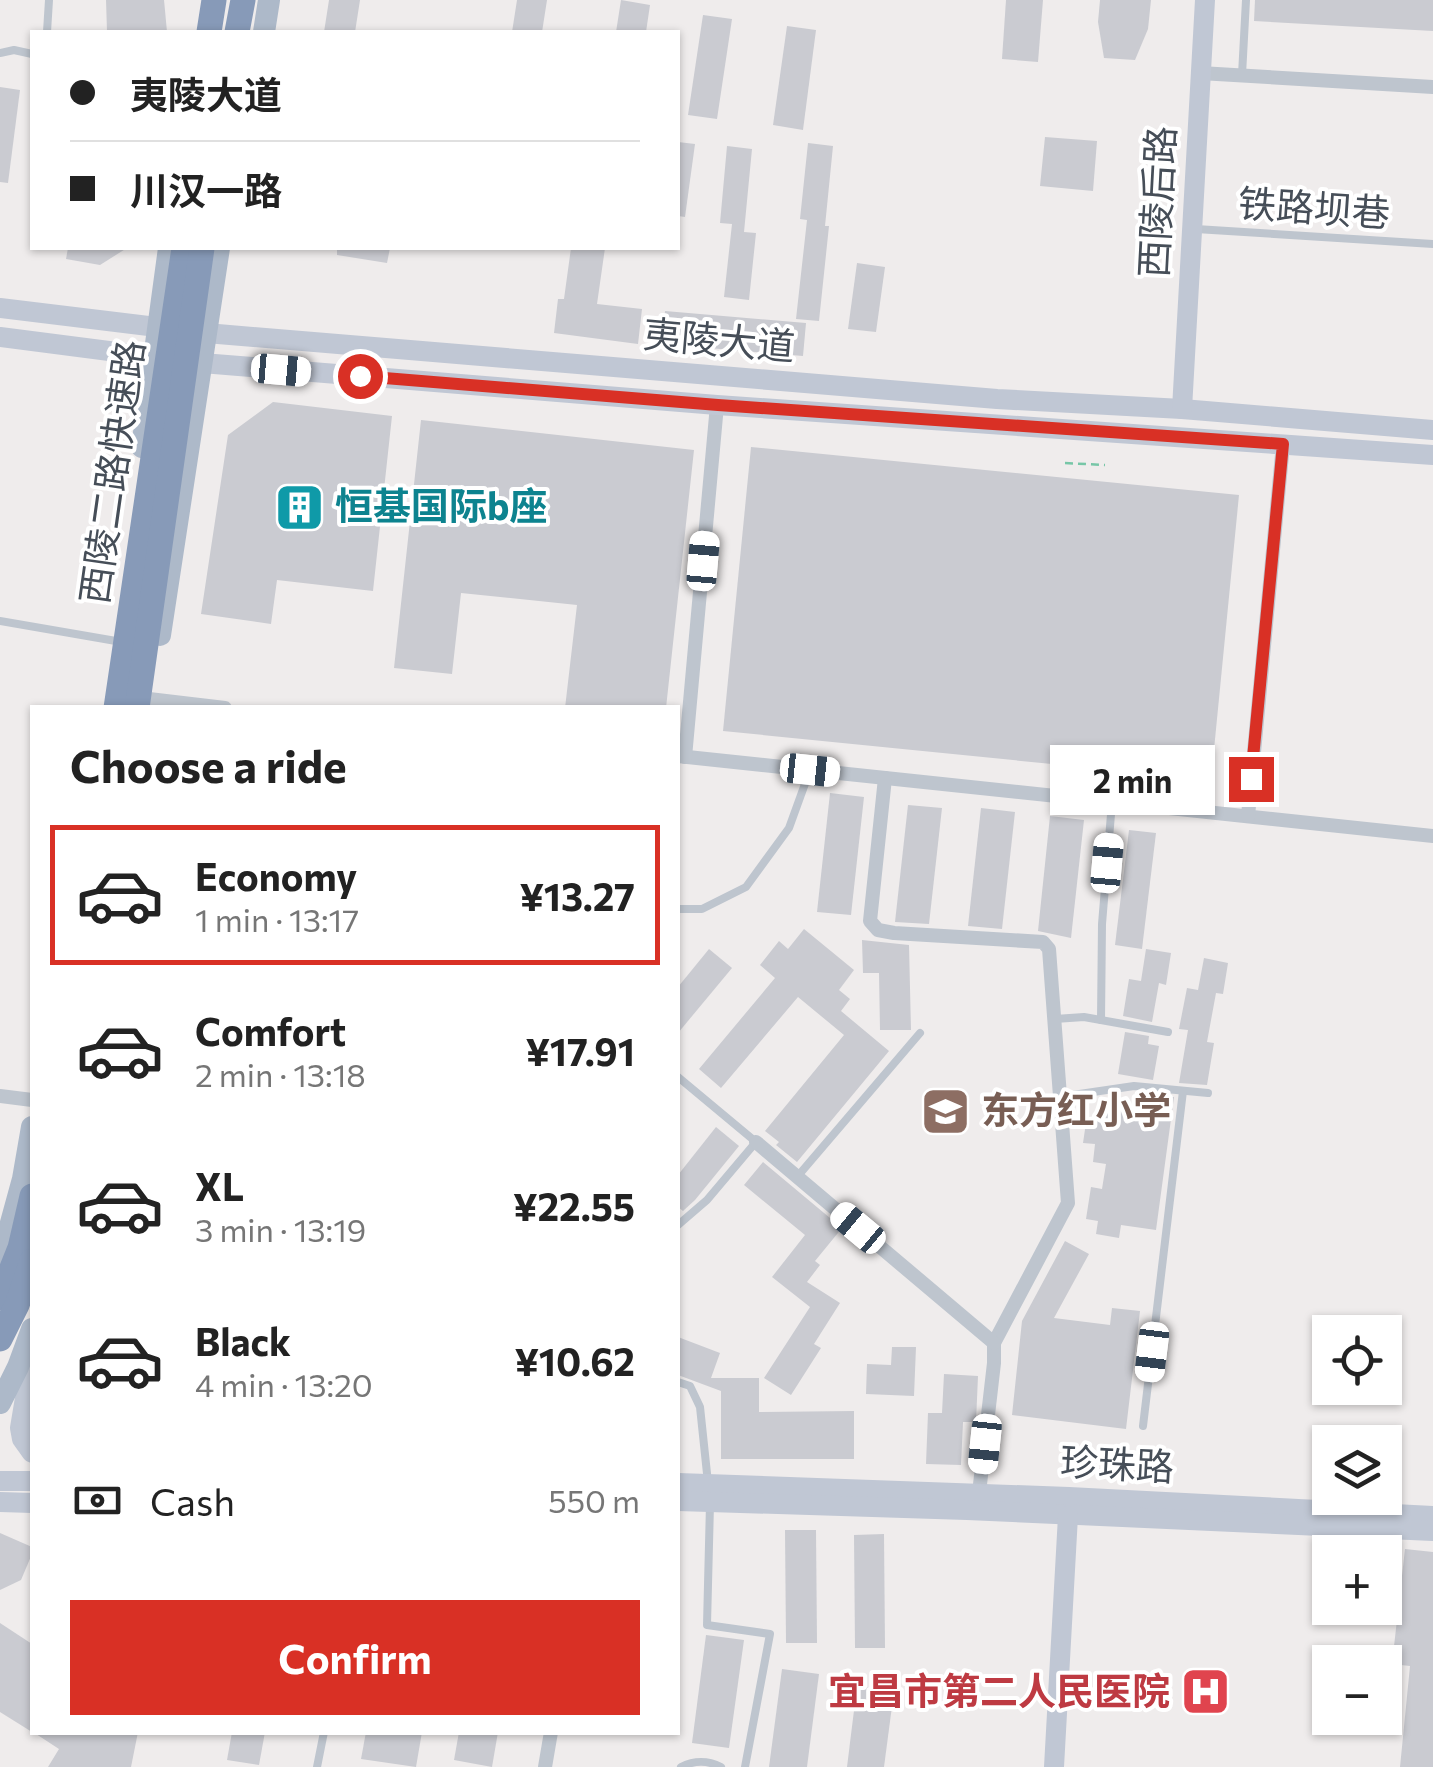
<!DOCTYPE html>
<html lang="en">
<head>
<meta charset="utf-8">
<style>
	body { margin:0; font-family:Commissioner,"Noto Sans SC",sans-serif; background:#f6f6f6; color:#222; height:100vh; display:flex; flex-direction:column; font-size:38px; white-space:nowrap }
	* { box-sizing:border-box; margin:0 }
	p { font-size:32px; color:#767676 }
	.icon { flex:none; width:55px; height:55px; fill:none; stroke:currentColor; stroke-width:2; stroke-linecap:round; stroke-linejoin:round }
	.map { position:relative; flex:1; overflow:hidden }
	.sheet { position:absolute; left:30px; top:705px; width:650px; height:1030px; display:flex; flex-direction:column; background:#fff; border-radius:0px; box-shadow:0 2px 8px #0004 }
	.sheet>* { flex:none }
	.guide { position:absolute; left:30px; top:30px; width:650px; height:220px; border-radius:0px; box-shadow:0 2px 8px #0004; display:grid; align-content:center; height:220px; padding:0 40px; background:#fff }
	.buttons { position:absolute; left:1312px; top:1315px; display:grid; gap:20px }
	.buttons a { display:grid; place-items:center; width:90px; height:90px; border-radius:0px; background:#fff; box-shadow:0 2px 8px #0004; font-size:50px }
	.end { position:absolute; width:45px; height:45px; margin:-22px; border:12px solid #d93025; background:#fff; box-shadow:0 0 0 5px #fff }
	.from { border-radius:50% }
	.bubble { position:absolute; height:70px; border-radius:0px; background:#fff; box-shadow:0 2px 8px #0004; font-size:32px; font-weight:700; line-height:70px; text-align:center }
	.car { position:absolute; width:30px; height:60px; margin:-30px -15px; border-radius:12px; box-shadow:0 0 8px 2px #0007; background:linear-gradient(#fff 24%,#345 0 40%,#fff 0 76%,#345 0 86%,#fff 0) }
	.guide b { display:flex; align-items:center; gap:35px; height:95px; font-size:38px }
	.guide b+b { border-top:2px solid #e0e0e0 }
	.guide i { width:25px; height:25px; background:#222 }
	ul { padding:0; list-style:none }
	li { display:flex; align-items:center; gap:30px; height:140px; margin:0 20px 15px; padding:0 20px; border:5px solid transparent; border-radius:0px }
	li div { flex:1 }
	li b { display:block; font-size:38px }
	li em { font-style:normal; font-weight:700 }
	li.current { border-color:#d93025 }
	li>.icon { width:90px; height:90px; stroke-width:1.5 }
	h2 { padding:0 40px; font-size:45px; line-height:120px }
	.pay { display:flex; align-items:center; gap:25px; height:110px; padding:0 40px; font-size:38px }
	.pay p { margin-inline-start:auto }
	.button { display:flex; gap:20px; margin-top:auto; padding:20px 40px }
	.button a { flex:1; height:115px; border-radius:0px; background:#d93025; color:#fff; font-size:40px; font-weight:700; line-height:115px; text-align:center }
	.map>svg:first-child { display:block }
	.building { fill:#cacbd1 }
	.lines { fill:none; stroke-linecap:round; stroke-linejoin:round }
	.path { stroke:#77c6a7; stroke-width:2.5; stroke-dasharray:8 5; stroke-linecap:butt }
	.lane { stroke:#bec5ce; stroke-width:8 }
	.street { stroke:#bec5ce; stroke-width:14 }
	.secondary { stroke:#c0c7d4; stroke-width:20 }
	.primary { stroke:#adb9c9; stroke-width:22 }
	.highway { stroke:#879ab8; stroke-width:25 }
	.route { stroke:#d93025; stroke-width:12 }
	.labels { text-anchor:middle; stroke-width:8; stroke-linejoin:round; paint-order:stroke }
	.street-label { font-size:38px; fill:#464e58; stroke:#fff }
	.culture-label { font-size:38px; font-weight:bold; fill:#0d838f; stroke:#fff; text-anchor:start }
	.education-label { font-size:38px; font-weight:bold; fill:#785e54; stroke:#fff; text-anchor:start }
	.health-label { font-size:38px; font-weight:bold; fill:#be3a42; stroke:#fff; text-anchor:end }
</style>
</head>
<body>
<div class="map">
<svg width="1433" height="1767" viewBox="0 0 1433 1767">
	<rect width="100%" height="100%" fill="#efecec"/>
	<g class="building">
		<path d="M106,0H164L167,32H107Z"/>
		<path d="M329,0H360L355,32H324Z"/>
		<path d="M517,0H547L542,32H512Z"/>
		<path d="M621,0L650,5L646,32H616Z"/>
		<path d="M1006,0H1043L1038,62L1002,59Z"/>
		<path d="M1100,0H1151L1148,29L1135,60L1104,58L1098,22Z"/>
		<path d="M1255,0H1433V31L1254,21Z"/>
		<path d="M703,15L732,19L717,119L688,115Z"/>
		<path d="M787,26L816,30L803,130L773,125Z"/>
		<path d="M0,87L20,90L8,183L0,182Z"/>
		<path d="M1045,137L1097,141L1093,191L1040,186Z"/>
		<path d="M678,142L695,144L685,217L678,216Z"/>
		<path d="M808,143L833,146L825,226H829L819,321L796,319L807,220L800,219Z"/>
		<path d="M727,146L752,149L744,232L756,233L749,300L724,297L732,224L720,223Z"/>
		<path d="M68,248H127L100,265L66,259Z"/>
		<path d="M337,248H390L387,263L337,255Z"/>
		<path d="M571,248H605L597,304L642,309L638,344L554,333L558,299H564Z"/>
		<path d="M857,263L885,267L876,332L848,329Z"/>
		<path d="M665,311L806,323L803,356L662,344Z"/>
		<path d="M273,402L392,416L373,591L277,580L271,624L201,614L228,435Z"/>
		<path d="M421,420L694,450L666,708H565L577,605L461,593L452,674L394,668Z"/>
		<path d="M751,447L1239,495L1211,780L723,731Z"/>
		<path d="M830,793L864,797L851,915L817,912Z"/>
		<path d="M908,805L942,808L929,924L895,922Z"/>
		<path d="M981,808L1015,812L1002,929L968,926Z"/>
		<path d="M1050,816L1084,820L1071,938L1038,931Z"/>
		<path d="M1129,830L1156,833L1142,949L1115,945Z"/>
		<path d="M804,929L854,970L839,990L850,999L841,1011L889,1051L797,1162L776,1145L779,1142L765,1131L844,1035L798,997L721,1088L699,1069L775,978L760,965L779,941L788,949Z"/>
		<path d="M862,940L909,945L911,1030H880L879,973H863Z"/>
		<path d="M709,949L732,968L678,1033V987Z"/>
		<path d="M1146,949L1171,953L1166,985L1159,983L1152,1022L1123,1016L1129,979L1141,981Z"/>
		<path d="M1204,958L1228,963L1223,994L1216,993L1207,1042L1214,1043L1207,1085L1179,1083L1188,1030L1179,1029L1187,988L1198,990Z"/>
		<path d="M1125,1032L1149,1036L1148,1044L1159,1046L1153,1080L1118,1074Z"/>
		<path d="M1142,1094L1174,1097L1156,1230L1121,1225L1119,1238L1096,1234L1098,1221L1086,1219L1091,1187L1102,1189L1106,1164L1093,1162L1095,1144L1083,1143L1087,1116L1099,1118L1102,1102L1140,1108Z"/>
		<path d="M716,1127L739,1146L695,1200L683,1211L678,1207V1175Z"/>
		<path d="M763,1162L842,1228L815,1261L820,1265L807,1282L840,1303L814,1344L821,1348L791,1395L764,1378L810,1307L772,1277L805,1235L744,1185Z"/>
		<path d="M1065,1241L1089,1254L1054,1318L1110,1325L1112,1308L1140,1311L1126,1429L1012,1415L1022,1321Z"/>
		<path d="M678,1337L720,1353L711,1378H759V1412L854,1411V1459H721V1391L678,1375Z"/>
		<path d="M892,1347H916L914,1396L866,1394L867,1364L891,1365Z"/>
		<path d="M944,1374L978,1376L976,1422H963L961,1465L926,1464L928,1413H942Z"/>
		<path d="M785,1530H816L817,1643H786Z"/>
		<path d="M0,1533L32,1547V1554L21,1580L0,1590Z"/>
		<path d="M884,1534L885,1648H855L854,1535Z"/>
		<path d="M1405,1549L1433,1552V1767H1400L1410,1666L1392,1664Z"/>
		<path d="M0,1623L32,1644V1732L0,1712Z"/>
		<path d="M706,1635L744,1640L729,1748L692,1743Z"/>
		<path d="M782,1669L819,1674L807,1767H769Z"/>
		<path d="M857,1686L894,1691L884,1767H847Z"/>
		<path d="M33,1732H138L131,1767H48L59,1749Z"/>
		<path d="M232,1732H265L259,1765L227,1760Z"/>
		<path d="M366,1732H422L416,1767L361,1759Z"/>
		<path d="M459,1732H498L492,1767L454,1760Z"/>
	</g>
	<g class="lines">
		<path class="path" d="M1065,463L1105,465"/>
		<g class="lane">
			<path d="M47,32L49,0"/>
			<path d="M0,53L14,50L32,54"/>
			<path d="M1242,75L1246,0"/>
			<path d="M1196,229L1433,244"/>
			<path d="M0,621L116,641"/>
			<path d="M678,909H702L746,887L789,828L810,770"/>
			<path d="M1055,1019L1084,1017L1168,1032"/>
			<path d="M1101,1020L1102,924L1112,802"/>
			<path d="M678,1077L756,1142L707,1200L678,1225"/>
			<path d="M1059,1097L1134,1086L1208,1093"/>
			<path d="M797,1177L920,1033"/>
			<path d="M678,1382L690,1386L700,1407L708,1483"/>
			<path d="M1143,1426L1183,1091"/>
			<path d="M710,1504L707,1625L770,1634L745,1767"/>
			<path d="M317,1767L324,1732"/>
			<path d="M681,1767C695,1760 707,1760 721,1767"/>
		</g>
		<g class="street">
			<path d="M1200,73L1433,87"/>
			<path d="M149,699L225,708"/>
			<path d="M678,756L1433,836"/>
			<path d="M685,757L717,405"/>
			<path d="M885,778L870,921L878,930L894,933L1043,942L1049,949L1068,1203L994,1343V1363L979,1493"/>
			<path d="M1248,816L1283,444"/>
			<path d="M0,1096L32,1100"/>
			<path d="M756,1142L994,1343"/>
			<path d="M545,1767L551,1732"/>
		</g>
		<g class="secondary">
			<path d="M0,308L206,333L997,399L1182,409L1433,430"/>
			<path d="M0,337L202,363L717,405L1433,455"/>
			<path d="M1182,409L1205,0"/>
			<path d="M32,1356L20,1428L22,1439L32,1453"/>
			<path d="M0,1481H32"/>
			<path d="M678,1483L1069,1497L1433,1516"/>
			<path d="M678,1501L967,1510L1433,1531"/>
			<path d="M0,1502L32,1503"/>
			<path d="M1054,1767L1068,1516"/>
		</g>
		<g class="primary">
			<path d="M264,32L269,0"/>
			<path d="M142,447L169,248"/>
			<path d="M160,635L219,248"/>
			<path d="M0,1263L23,1179L32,1127"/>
			<path d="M0,1403L18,1367L32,1329"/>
		</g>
		<g class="highway">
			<path d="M209,32L214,0"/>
			<path d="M237,32L243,0"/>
			<path d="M116,708L184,248"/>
			<path d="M137,708L202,248"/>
			<path d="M0,1298L20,1248L32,1196"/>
			<path d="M0,1339L17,1305L32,1261"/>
		</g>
	</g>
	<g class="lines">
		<path class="route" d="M360,376L718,405L1283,444L1251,779"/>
	</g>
	<defs>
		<symbol id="building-square" viewBox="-11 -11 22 22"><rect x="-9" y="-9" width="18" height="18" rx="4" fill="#0f9aa8" stroke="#fff"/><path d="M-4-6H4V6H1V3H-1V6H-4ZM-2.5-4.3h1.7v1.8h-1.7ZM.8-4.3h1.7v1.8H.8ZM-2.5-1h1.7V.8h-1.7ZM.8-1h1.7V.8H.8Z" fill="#fff"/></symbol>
		<symbol id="school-square" viewBox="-11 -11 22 22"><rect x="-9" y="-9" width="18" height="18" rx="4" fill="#8d6e63" stroke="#fff"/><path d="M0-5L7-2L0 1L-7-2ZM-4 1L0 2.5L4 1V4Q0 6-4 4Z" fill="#fff"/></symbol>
		<symbol id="hospital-square" viewBox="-11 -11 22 22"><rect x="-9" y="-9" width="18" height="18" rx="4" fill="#e0444e" stroke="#fff"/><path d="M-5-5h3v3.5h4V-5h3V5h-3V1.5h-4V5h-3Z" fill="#fff"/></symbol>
	</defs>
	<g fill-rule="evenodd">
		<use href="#building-square" x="272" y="480" width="55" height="55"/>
		<use href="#school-square" x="918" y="1084" width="55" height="55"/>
		<use href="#hospital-square" x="1178" y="1664" width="55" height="55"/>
	</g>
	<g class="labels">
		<g class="street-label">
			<text transform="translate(1158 202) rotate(-87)" y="13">西陵后路</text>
			<text transform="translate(1314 209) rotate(4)" y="13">铁路坝巷</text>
			<text transform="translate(719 341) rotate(5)" y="13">夷陵大道</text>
			<text transform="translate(113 472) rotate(-82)" y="13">西陵二路快速路</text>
			<text transform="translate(1117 1465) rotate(3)" y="13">珍珠路</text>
		</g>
		<g class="culture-label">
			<text x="335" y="520">恒基国际b座</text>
		</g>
		<g class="education-label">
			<text x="981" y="1124">东方红小学</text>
		</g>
		<g class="health-label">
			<text x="1170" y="1705">宜昌市第二人民医院</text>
		</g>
	</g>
</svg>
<div class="buttons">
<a><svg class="icon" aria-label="locate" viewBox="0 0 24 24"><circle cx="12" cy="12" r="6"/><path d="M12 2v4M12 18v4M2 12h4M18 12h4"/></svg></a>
<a><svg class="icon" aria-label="layers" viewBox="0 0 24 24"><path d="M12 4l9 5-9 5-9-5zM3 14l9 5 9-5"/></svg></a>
<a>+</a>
<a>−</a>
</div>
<i class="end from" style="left:360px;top:376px"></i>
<i class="end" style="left:1251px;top:779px"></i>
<div class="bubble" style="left:1050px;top:745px;width:165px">2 min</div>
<i class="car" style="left:281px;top:370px;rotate:95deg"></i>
<i class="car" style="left:703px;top:561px;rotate:5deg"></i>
<i class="car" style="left:810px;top:770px;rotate:96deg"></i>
<i class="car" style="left:1107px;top:863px;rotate:5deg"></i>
<i class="car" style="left:858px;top:1228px;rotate:310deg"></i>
<i class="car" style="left:1152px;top:1352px;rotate:187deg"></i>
<i class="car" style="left:985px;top:1444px;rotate:186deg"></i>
<div class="guide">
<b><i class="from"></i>夷陵大道</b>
<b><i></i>川汉一路</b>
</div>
<section class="sheet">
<h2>Choose a ride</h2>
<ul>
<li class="current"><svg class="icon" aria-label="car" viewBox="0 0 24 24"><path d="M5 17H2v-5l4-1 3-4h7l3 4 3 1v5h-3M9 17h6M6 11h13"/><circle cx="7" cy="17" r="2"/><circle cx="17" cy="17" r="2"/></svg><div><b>Economy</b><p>1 min · 13:17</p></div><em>¥13.27</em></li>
<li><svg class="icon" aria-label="car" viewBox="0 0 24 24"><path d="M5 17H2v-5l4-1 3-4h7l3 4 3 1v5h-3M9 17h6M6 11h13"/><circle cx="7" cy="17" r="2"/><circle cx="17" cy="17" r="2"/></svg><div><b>Comfort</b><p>2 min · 13:18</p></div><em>¥17.91</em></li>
<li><svg class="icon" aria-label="car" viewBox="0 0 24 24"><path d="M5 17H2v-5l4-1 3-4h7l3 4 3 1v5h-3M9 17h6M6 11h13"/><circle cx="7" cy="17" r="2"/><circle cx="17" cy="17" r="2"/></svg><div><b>XL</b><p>3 min · 13:19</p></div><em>¥22.55</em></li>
<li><svg class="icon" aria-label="car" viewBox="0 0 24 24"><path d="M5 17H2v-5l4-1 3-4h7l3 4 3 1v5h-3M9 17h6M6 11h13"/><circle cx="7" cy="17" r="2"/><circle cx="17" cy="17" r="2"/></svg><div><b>Black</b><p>4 min · 13:20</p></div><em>¥10.62</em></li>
</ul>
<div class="pay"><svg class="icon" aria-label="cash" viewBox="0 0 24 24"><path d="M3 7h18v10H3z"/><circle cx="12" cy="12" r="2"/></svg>Cash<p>550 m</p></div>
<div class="button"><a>Confirm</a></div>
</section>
</div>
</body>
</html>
